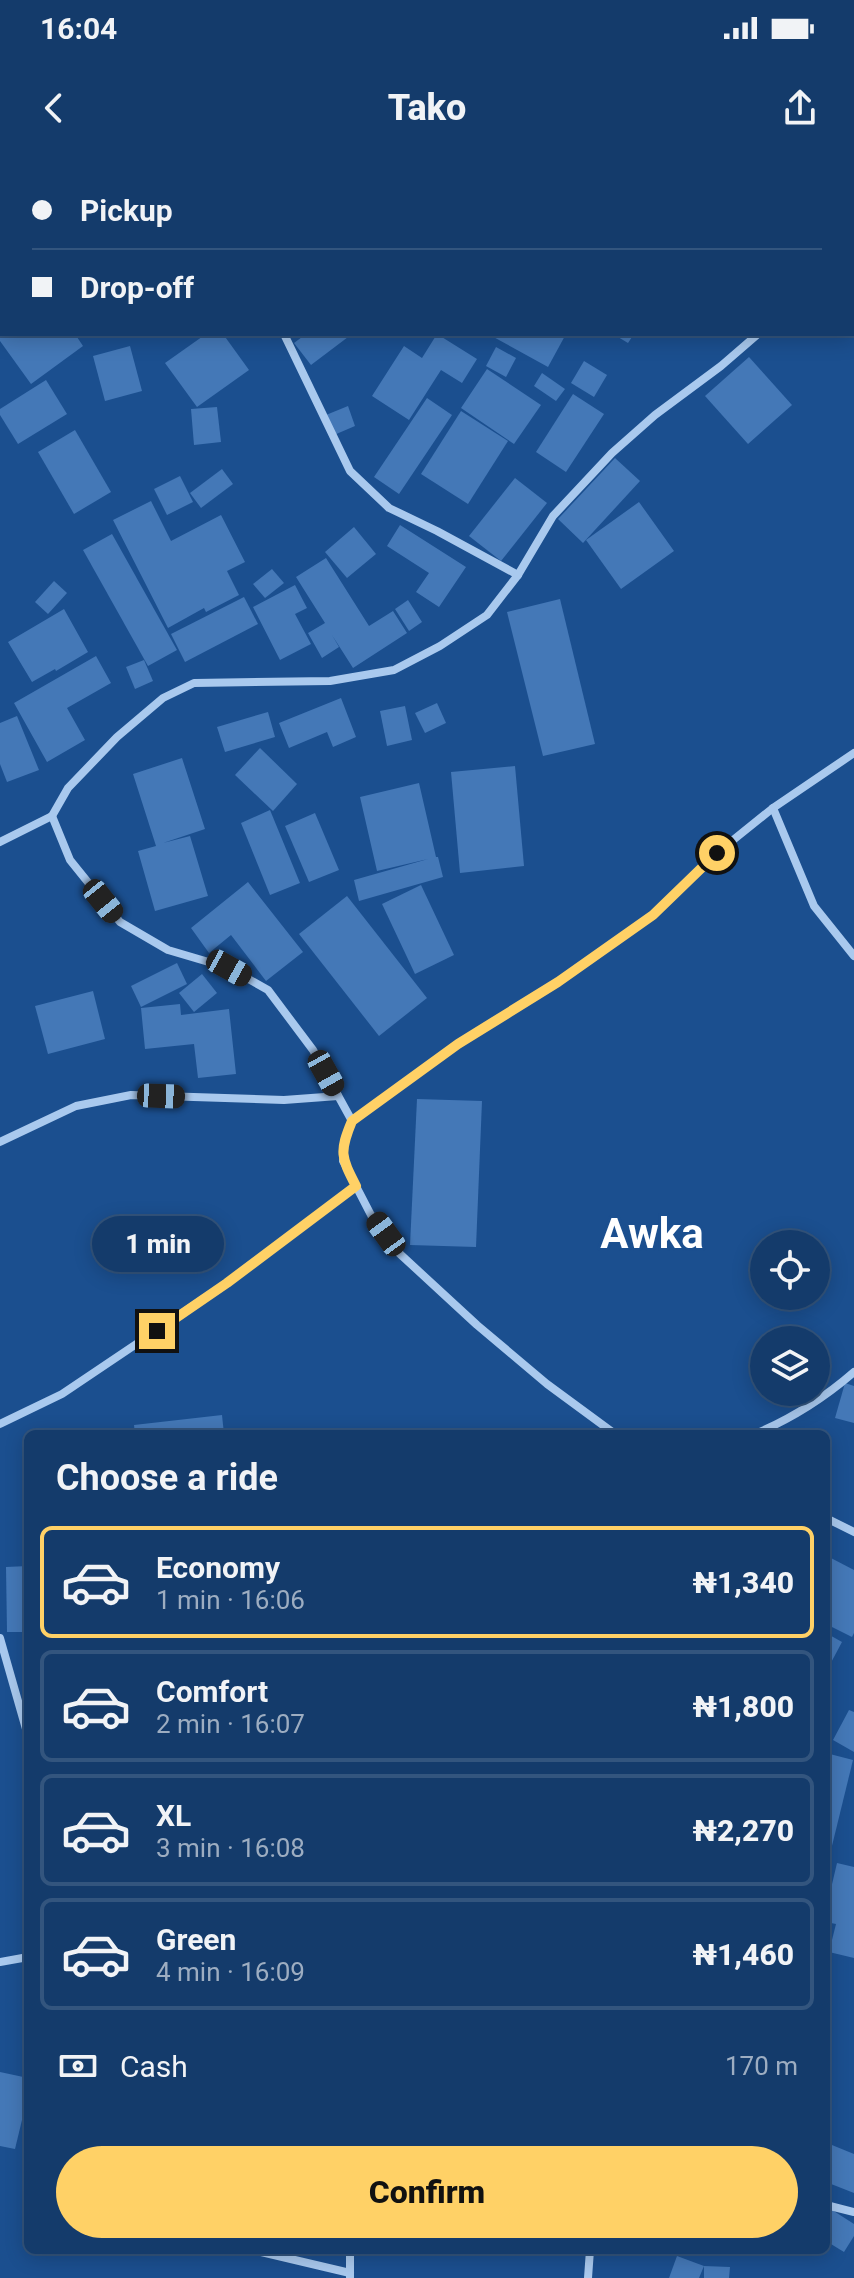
<!DOCTYPE html>
<html lang="en">
<head>
<meta charset="utf-8">
<style>
	body { margin:0; font-family:Roboto,sans-serif; background:#1d4271; color:#f1f3f6; height:100vh; display:flex; flex-direction:column; font-size:30px; white-space:nowrap }
	* { box-sizing:border-box; margin:0 }
	p { font-size:26px; color:#9dadc1 }
	.icon { flex:none; width:44px; height:44px; fill:none; stroke:currentColor; stroke-width:2; stroke-linecap:round; stroke-linejoin:round }
	.map { position:relative; flex:1; overflow:hidden }
	.drawer { position:absolute; left:24px; top:1270px; width:806px; height:824px; display:flex; flex-direction:column; background:#143b6b; border-radius:12px; box-shadow:0 4px 20px #0003,0 0 0 2px #33557e }
	.drawer>* { flex:none }
	.hud { position:absolute; left:0px; top:0px; width:854px; height:176px; box-shadow:0 4px 20px #0003,0 0 0 2px #33557e; display:grid; align-content:center; height:176px; padding:0 32px; background:#143b6b }
	.tools { position:absolute; left:750px; top:1070px; display:grid; gap:16px }
	.tools a { display:grid; place-items:center; width:80px; height:80px; border-radius:50%; background:#143b6b; box-shadow:0 4px 20px #0003,0 0 0 2px #33557e; font-size:40px }
	.end { position:absolute; width:36px; height:36px; margin:-18px; border:10px solid #ffd166; background:#111; box-shadow:0 0 0 4px #111 }
	.from { border-radius:50% }
	.bubble { position:absolute; height:56px; border-radius:28px; background:#143b6b; box-shadow:0 4px 20px #0003,0 0 0 2px #33557e; font-size:26px; font-weight:800; line-height:56px; text-align:center }
	.car { position:absolute; width:24px; height:48px; margin:-24px -12px; border-radius:10px; box-shadow:0 0 6px 2px #0007; background:linear-gradient(#222 24%,#8ab4d8 0 40%,#222 0 76%,#8ab4d8 0 86%,#222 0) }
	.hud b { display:flex; align-items:center; gap:28px; height:76px; font-size:30px }
	.hud b+b { border-top:2px solid #33557e }
	.hud i { width:20px; height:20px; background:#f1f3f6 }
	ul { padding:0; list-style:none }
	li { display:flex; align-items:center; gap:24px; height:112px; margin:0 16px 12px; padding:0 16px; border:4px solid #33557e; border-radius:12px }
	li div { flex:1 }
	li b { display:block; font-size:30px }
	li em { font-style:normal; font-weight:800 }
	li.selected { border-color:#ffd166 }
	li>.icon { width:72px; height:72px; stroke-width:1.5 }
	h2 { padding:0 32px; font-size:36px; line-height:96px }
	.pay { display:flex; align-items:center; gap:20px; height:88px; padding:0 32px; font-size:30px }
	.pay p { margin-inline-start:auto }
	.primary-button { display:flex; gap:16px; margin-top:auto; padding:16px 32px }
	.primary-button a { flex:1; height:92px; border-radius:48px; background:#ffd166; color:#111; font-size:32px; font-weight:800; line-height:92px; text-align:center }
	.status { display:flex; justify-content:space-between; align-items:center; height:56px; padding:0 40px; background:#143b6b; direction:ltr }
	.status svg { height:22px; fill:currentColor }
	header { display:flex; justify-content:space-between; align-items:center; height:104px; padding:0 32px; background:#143b6b; font-size:36px; font-weight:800 }
	.map>svg:first-child { display:block }
	.building { fill:#4478b7 }
	.lines { fill:none; stroke-linecap:round; stroke-linejoin:round }
	.street { stroke:#a9c9ee; stroke-width:8 }
	.primary { stroke:#f0f6ff; stroke-width:20 }
	.route { stroke:#ffd166; stroke-width:10 }
	.labels { text-anchor:middle; stroke-width:6; stroke-linejoin:round; paint-order:stroke }
	.town-label { font-size:42px; font-weight:bold; fill:#fff; stroke:#1b4f8f }
</style>
</head>
<body>
<div class="status"><b>16:04</b><svg viewBox="0 0 49 12"><path d="M0 12V9h3v3zM5 12V6h3v6zM10 12V3h3v9zM15 12V0h3v12zM26 1h20v11H26zM47 4h2v5h-2z"/></svg></div>
<header><svg class="icon" aria-label="back" viewBox="0 0 24 24"><path d="M15 5l-7 7 7 7"/></svg>Tako<svg class="icon" aria-label="share" viewBox="0 0 24 24"><path d="M12 15V3M7 8l5-5 5 5M5 13v7h14v-7"/></svg></header>
<div class="map">
<svg width="854" height="2118" viewBox="0 0 854 2118">
	<rect width="100%" height="100%" fill="#1b4f8f"/>
	<g class="building">
		<path d="M0,174H75L83,186L31,224L0,181Z"/>
		<path d="M206,174H223L249,210L197,247L165,203Z"/>
		<path d="M306,174H352L311,205L294,183Z"/>
		<path d="M437,174L477,199L462,223L441,210L409,260L372,236L404,186L422,198Z"/>
		<path d="M488,174H566L548,207Z"/>
		<path d="M613,174H634L628,183Z"/>
		<path d="M130,186L142,231L105,241L93,196Z"/>
		<path d="M496,187L516,198L506,217L486,206Z"/>
		<path d="M749,197L792,245L748,284L705,236Z"/>
		<path d="M584,201L607,215L594,237L571,223Z"/>
		<path d="M487,209L541,245L514,284L461,248Z"/>
		<path d="M542,213L565,229L556,241L534,226Z"/>
		<path d="M46,220L67,254L18,284L0,255V249Z"/>
		<path d="M573,234L604,254L566,312L536,292Z"/>
		<path d="M427,238L452,255L399,334L374,317Z"/>
		<path d="M348,246L355,266L334,275L326,255Z"/>
		<path d="M217,247L221,282L194,285L191,249Z"/>
		<path d="M461,251L508,281L468,344L421,314Z"/>
		<path d="M75,270L111,332L74,354L38,292Z"/>
		<path d="M615,298L640,321L583,383L558,359Z"/>
		<path d="M222,309L233,324L201,348L190,333Z"/>
		<path d="M180,316L193,342L167,355L154,329Z"/>
		<path d="M515,318L547,343L501,401L469,376Z"/>
		<path d="M151,341L171,381L221,355L245,402L227,411L239,435L206,452L204,448L168,468L113,360Z"/>
		<path d="M639,342L674,391L621,429L586,380Z"/>
		<path d="M400,365L466,407L439,447L416,432L429,413L387,386Z"/>
		<path d="M354,367L376,394L347,418L325,392Z"/>
		<path d="M112,374L177,490L148,506L83,390Z"/>
		<path d="M326,398L369,466L393,451L407,473L353,508L332,475L339,487L322,498L308,473L325,463L296,417Z"/>
		<path d="M272,409L284,423L265,438L253,424Z"/>
		<path d="M54,421L67,433L48,454L35,442Z"/>
		<path d="M295,425L307,448L295,454L311,484L280,500L253,447Z"/>
		<path d="M244,437L258,464L185,502L171,474Z"/>
		<path d="M560,439L595,584L543,596L507,452Z"/>
		<path d="M408,440L422,462L409,471L395,449Z"/>
		<path d="M64,449L88,492L56,511L55,509L32,522L8,482Z"/>
		<path d="M96,496L111,523L67,548L85,580L47,602L14,543Z"/>
		<path d="M144,500L153,521L135,529L126,507Z"/>
		<path d="M341,538L356,577L333,587L327,572L289,588L279,563Z"/>
		<path d="M437,543L446,563L425,573L415,553Z"/>
		<path d="M405,546L412,580L387,586L380,551Z"/>
		<path d="M268,552L275,577L225,592L217,567Z"/>
		<path d="M17,556L39,610L7,622L0,604V563Z"/>
		<path d="M260,588L297,624L273,651L235,615Z"/>
		<path d="M182,598L205,669L163,683L190,676L208,736L155,751L138,691L156,686L133,614Z"/>
		<path d="M515,606L524,706L460,713L451,612Z"/>
		<path d="M419,623L436,697H438L443,717L359,741L354,720L428,699L377,711L360,637Z"/>
		<path d="M270,650L300,723L270,735L241,663Z"/>
		<path d="M315,653L339,710L309,722L285,666Z"/>
		<path d="M248,722L303,792L266,821L231,775L209,793L191,768Z"/>
		<path d="M421,725L454,795L415,814L382,744Z"/>
		<path d="M347,736L427,838L379,876L299,774Z"/>
		<path d="M177,803L187,824L141,847L131,826Z"/>
		<path d="M202,814L217,833L194,852L179,833Z"/>
		<path d="M93,831L105,879L48,894L35,846Z"/>
		<path d="M180,844L181,855L229,849L236,914L198,918L194,884L145,889L141,848Z"/>
		<path d="M417,939L482,941L476,1087L410,1085Z"/>
		<path d="M845,1223L854,1226V1263L835,1258Z"/>
		<path d="M222,1255L224,1274H135L134,1265Z"/>
		<path d="M829,1397L854,1410V1473L852,1477L826,1464V1402Z"/>
		<path d="M28,1406V1472H7L6,1407Z"/>
		<path d="M826,1473L842,1482L826,1512Z"/>
		<path d="M849,1550L854,1552V1592L833,1580Z"/>
		<path d="M826,1593L853,1600L830,1694L826,1693Z"/>
		<path d="M837,1703L854,1707V1798L829,1792L836,1764L826,1762V1750Z"/>
		<path d="M0,1912L28,1918V1935L15,1989L0,1986Z"/>
		<path d="M827,1983L854,1994V2033L826,2022Z"/>
		<path d="M829,2048L854,2064V2076L844,2092L826,2081V2053Z"/>
		<path d="M677,2096L704,2106L699,2118H669Z"/>
		<path d="M704,2106L730,2107L729,2118H704Z"/>
	</g>
	<g class="lines">
		<g class="street">
			<path d="M172,0L173,2"/>
			<path d="M124,2L126,0"/>
			<path d="M0,107L2,106"/>
			<path d="M284,174L350,311L389,348L437,371L518,415"/>
			<path d="M773,648L814,746L854,796"/>
			<path d="M52,656L70,700L120,762L168,790L229,808L268,830L313,890L352,961"/>
			<path d="M0,682L52,656L68,628L117,577L163,538L194,523L330,521L394,510L440,486L487,455L518,415L553,356L612,293L655,255L721,206L758,174"/>
			<path d="M0,982L76,946L131,935L284,940L338,936"/>
			<path d="M0,1264L62,1234L227,1123L356,1026"/>
			<path d="M615,1274L547,1224L477,1165L400,1094L371,1055L343,1001L345,979L352,961L458,884L558,822L653,755L717,693L773,648L854,593"/>
			<path d="M755,1274C793,1258 823,1239 854,1212"/>
			<path d="M826,1358L854,1372"/>
			<path d="M0,1478L28,1576"/>
			<path d="M0,1802L28,1797"/>
			<path d="M826,2045L854,2052"/>
			<path d="M252,2090L350,2113"/>
			<path d="M350,2090V2117"/>
			<path d="M588,2118L590,2090"/>
		</g>
		<g class="primary">
			<path d="M796,0V2"/>
			<path d="M825,0L826,2"/>
			<path d="M852,59L854,63"/>
			<path d="M852,127L854,131"/>
		</g>
	</g>
	<g class="lines">
		<path class="route" d="M157,1171L227,1123L356,1026C341,997 339,992 352,961L458,884L558,822L653,755L717,693"/>
	</g>
	<g class="labels">
		<g class="town-label">
			<text x="652" y="1088">Awka</text>
		</g>
	</g>
</svg>
<div class="tools">
<a><svg class="icon" aria-label="locate" viewBox="0 0 24 24"><circle cx="12" cy="12" r="6"/><path d="M12 2v4M12 18v4M2 12h4M18 12h4"/></svg></a>
<a><svg class="icon" aria-label="layers" viewBox="0 0 24 24"><path d="M12 4l9 5-9 5-9-5zM3 14l9 5 9-5"/></svg></a>
</div>
<i class="end from" style="left:717px;top:693px"></i>
<i class="end" style="left:157px;top:1171px"></i>
<div class="bubble" style="left:92px;top:1056px;width:132px">1 min</div>
<i class="car" style="left:103px;top:741px;rotate:141deg"></i>
<i class="car" style="left:229px;top:808px;rotate:119deg"></i>
<i class="car" style="left:326px;top:913px;rotate:151deg"></i>
<i class="car" style="left:161px;top:936px;rotate:92deg"></i>
<i class="car" style="left:386px;top:1074px;rotate:324deg"></i>
<div class="hud">
<b><i class="from"></i>Pickup</b>
<b><i></i>Drop-off</b>
</div>
<section class="drawer">
<h2>Choose a ride</h2>
<ul>
<li class="selected"><svg class="icon" aria-label="car" viewBox="0 0 24 24"><path d="M5 17H2v-5l4-1 3-4h7l3 4 3 1v5h-3M9 17h6M6 11h13"/><circle cx="7" cy="17" r="2"/><circle cx="17" cy="17" r="2"/></svg><div><b>Economy</b><p>1 min · 16:06</p></div><em>₦1,340</em></li>
<li><svg class="icon" aria-label="car" viewBox="0 0 24 24"><path d="M5 17H2v-5l4-1 3-4h7l3 4 3 1v5h-3M9 17h6M6 11h13"/><circle cx="7" cy="17" r="2"/><circle cx="17" cy="17" r="2"/></svg><div><b>Comfort</b><p>2 min · 16:07</p></div><em>₦1,800</em></li>
<li><svg class="icon" aria-label="car" viewBox="0 0 24 24"><path d="M5 17H2v-5l4-1 3-4h7l3 4 3 1v5h-3M9 17h6M6 11h13"/><circle cx="7" cy="17" r="2"/><circle cx="17" cy="17" r="2"/></svg><div><b>XL</b><p>3 min · 16:08</p></div><em>₦2,270</em></li>
<li><svg class="icon" aria-label="car" viewBox="0 0 24 24"><path d="M5 17H2v-5l4-1 3-4h7l3 4 3 1v5h-3M9 17h6M6 11h13"/><circle cx="7" cy="17" r="2"/><circle cx="17" cy="17" r="2"/></svg><div><b>Green</b><p>4 min · 16:09</p></div><em>₦1,460</em></li>
</ul>
<div class="pay"><svg class="icon" aria-label="cash" viewBox="0 0 24 24"><path d="M3 7h18v10H3z"/><circle cx="12" cy="12" r="2"/></svg>Cash<p>170 m</p></div>
<div class="primary-button"><a>Confirm</a></div>
</section>
</div>
</body>
</html>
